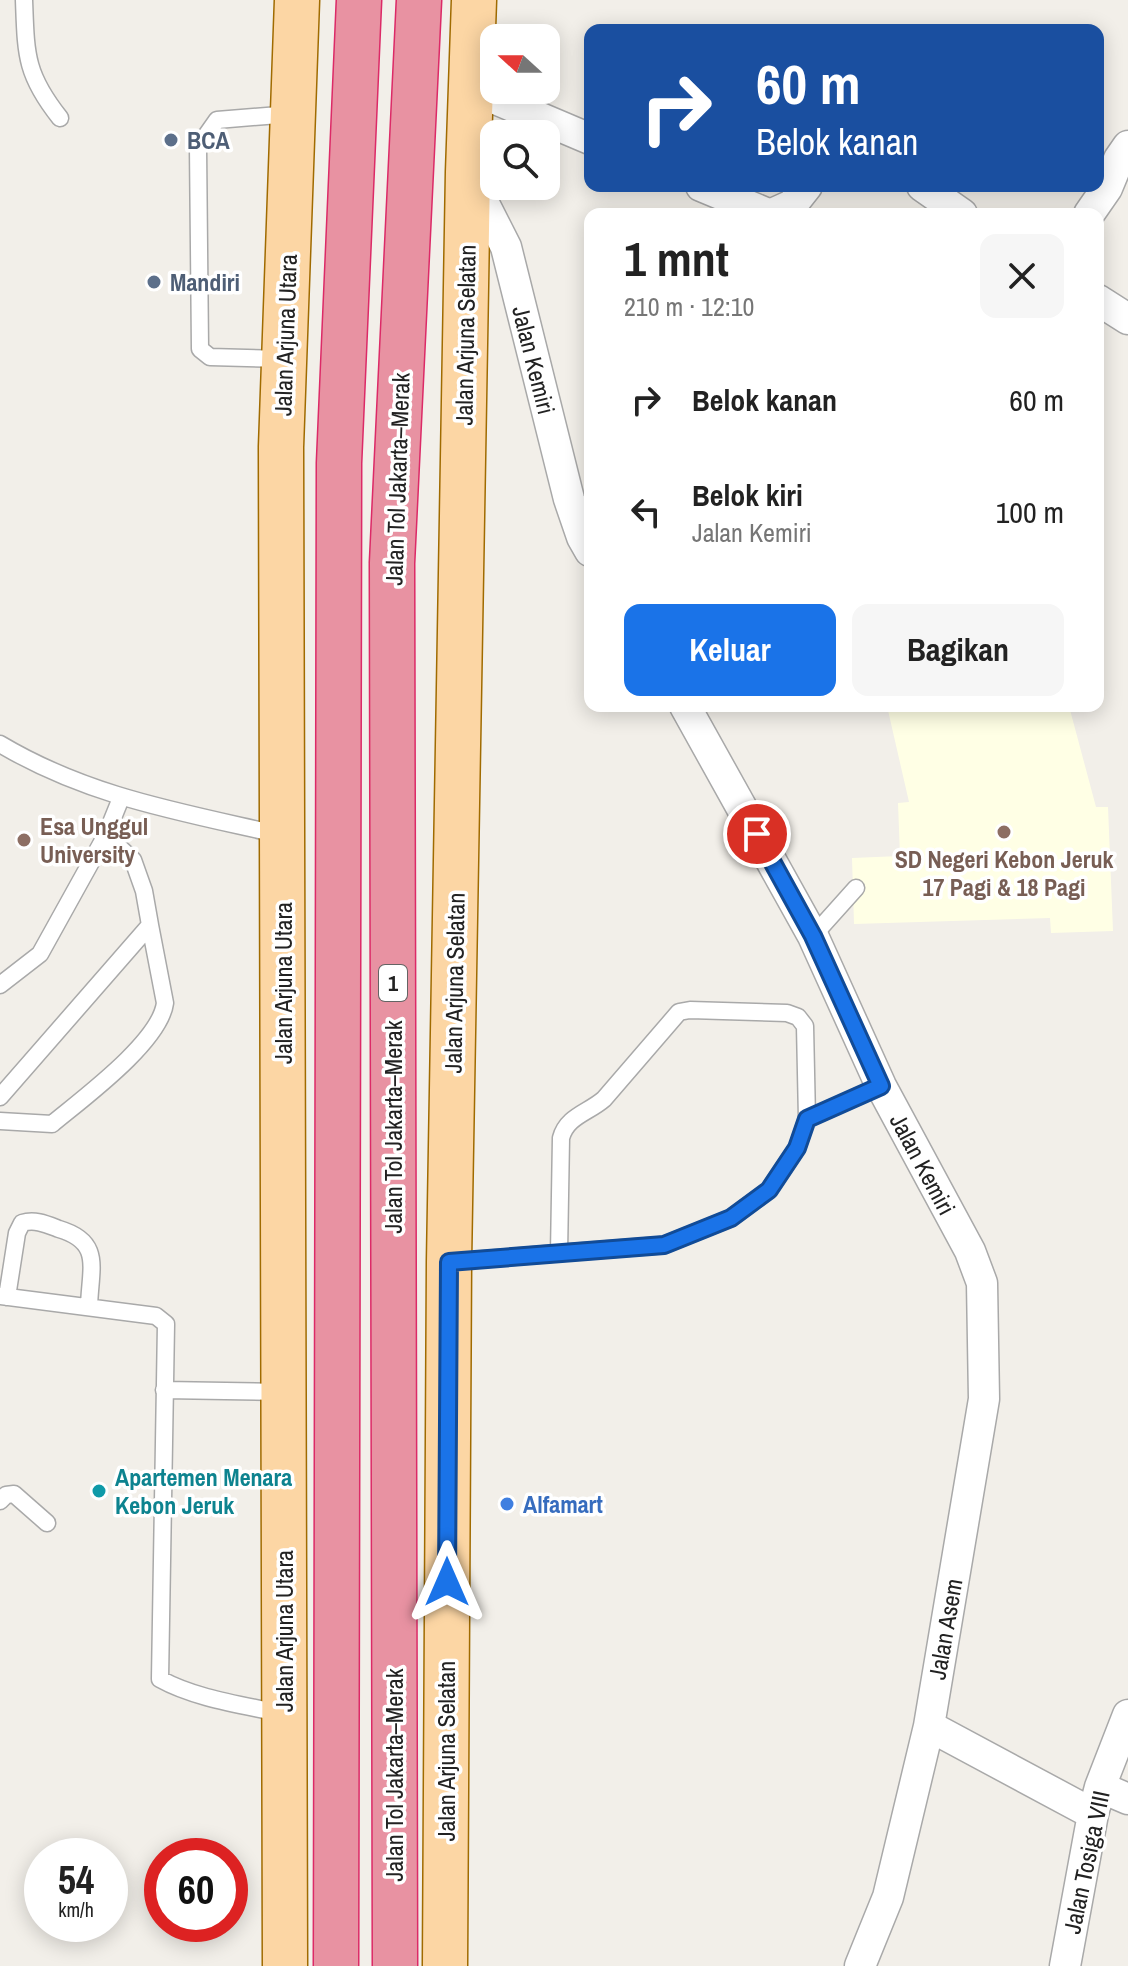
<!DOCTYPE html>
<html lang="id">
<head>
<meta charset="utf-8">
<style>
	body { margin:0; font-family:"Archivo Narrow",sans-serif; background:#f6f6f6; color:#222; height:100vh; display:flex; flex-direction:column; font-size:30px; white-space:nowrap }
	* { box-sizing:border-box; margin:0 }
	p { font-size:26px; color:#767676 }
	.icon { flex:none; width:44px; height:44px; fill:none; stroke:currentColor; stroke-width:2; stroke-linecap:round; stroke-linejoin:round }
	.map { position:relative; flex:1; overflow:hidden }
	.panel { position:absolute; left:584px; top:208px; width:520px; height:504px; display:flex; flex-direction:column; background:#fff; border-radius:16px; box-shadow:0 4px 20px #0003 }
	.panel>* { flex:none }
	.guide { position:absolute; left:584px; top:24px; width:520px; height:168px; border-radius:16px; box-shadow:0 4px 20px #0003; background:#1a4fa0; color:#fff; overflow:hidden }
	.needle { width:52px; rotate:291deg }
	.buttons { position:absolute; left:480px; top:24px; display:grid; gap:16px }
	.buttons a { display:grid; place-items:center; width:80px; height:80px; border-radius:16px; background:#fff; box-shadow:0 4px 20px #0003; font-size:40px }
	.speed { position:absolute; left:24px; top:1838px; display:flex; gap:16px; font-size:40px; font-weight:700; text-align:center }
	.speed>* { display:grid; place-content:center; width:104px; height:104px; border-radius:50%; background:#fff; box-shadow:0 4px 20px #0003; line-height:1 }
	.speed small { font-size:20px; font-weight:400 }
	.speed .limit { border:12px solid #d22; background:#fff; color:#111 }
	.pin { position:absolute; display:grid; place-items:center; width:68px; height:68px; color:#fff; margin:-34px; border:4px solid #fff; border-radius:50%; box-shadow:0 2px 8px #0007 }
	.me { position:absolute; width:88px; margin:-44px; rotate:0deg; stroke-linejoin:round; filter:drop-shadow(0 0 6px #0008) }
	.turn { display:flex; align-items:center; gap:28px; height:168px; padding:0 40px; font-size:36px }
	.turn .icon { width:104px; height:104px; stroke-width:2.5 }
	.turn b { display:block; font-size:56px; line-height:68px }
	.round { display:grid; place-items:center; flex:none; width:84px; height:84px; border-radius:16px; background:#f6f6f6 }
	.summary { display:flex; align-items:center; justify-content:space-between; height:136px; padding:0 40px }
	h1 { font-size:48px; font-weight:800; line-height:60px }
	.button { display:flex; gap:16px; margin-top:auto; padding:16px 40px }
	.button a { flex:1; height:92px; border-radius:16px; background:#1a73e8; color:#fff; font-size:32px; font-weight:800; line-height:92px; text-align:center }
	.button a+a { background:#f6f6f6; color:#222 }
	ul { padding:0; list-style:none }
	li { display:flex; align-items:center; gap:24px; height:112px; padding:0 40px }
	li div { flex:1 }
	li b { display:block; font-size:30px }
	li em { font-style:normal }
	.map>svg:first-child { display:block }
</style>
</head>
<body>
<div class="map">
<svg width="1128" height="1966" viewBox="0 0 1128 1966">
	<rect width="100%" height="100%" fill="#f2efe9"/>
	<!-- education -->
	<path fill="#ffffe5" d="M887 706H1069L1096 807H1108L1113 931 1051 933 1050 918 854 924 852 858 900 856 898 803 909 802Z"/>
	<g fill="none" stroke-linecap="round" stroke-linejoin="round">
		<defs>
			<path id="lane" d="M24 0C26 54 25 74 60 118
				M284 359 210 357 200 349 198 147 217 120 291 114
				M0 744C89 797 181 812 281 835
				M813 936 856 888
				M0 985 40 954 106 835 121 798
				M0 1097 150 925 144 891 133 860 106 835
				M807 1119 881 1086
				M0 1121 52 1124C82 1099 160 1042 165 1003L150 925
				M450 1262 559 1253 561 1138C567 1116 588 1113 604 1099L679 1012 690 1010 787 1013 798 1017 805 1026 807 1119 797 1148 769 1190 731 1218 664 1245 559 1253
				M0 1296 156 1316 166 1324 160 1679C196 1699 244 1705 284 1714
				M7 1297 17 1233 22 1223C35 1219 46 1224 59 1229 103 1242 90 1268 89 1307
				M164 1390 283 1392
				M0 1501 6 1495 14 1494 47 1523"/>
			<path id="street" d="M472 89 590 139
				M471 178 506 247 569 499 582 537 590 551
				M701 186 768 214
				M922 186 962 214
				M772 214 792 205 807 186
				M1089 214 1107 188 1119 159 1128 146
				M1098 300 1128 319
				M685 706 813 936 881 1086 970 1251 982 1283 984 1399 929 1726 888 1897 860 1966
				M929 1726 1093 1814
				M1100 1787 1128 1799
				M1065 1966 1093 1814 1100 1787 1128 1715"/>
			<path id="primary" d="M285 1966 281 447 297 0
				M445 1966 449 1262 468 172 474 0"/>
			<path id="highway" d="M336 1966 339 463 359 0
				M395 1966 392 563 419 0"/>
		</defs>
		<!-- lane casing -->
		<use href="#lane" stroke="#a9a9a9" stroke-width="19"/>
		<!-- street casing -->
		<use href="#street" stroke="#a9a9a9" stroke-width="33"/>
		<!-- primary casing -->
		<use href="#primary" stroke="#a06b00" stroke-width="47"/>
		<!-- highway casing -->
		<use href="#highway" stroke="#dc2a67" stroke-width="47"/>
		<!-- lane -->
		<use href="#lane" stroke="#fff" stroke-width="16"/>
		<!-- street -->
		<use href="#street" stroke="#fff" stroke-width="30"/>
		<!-- primary -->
		<use href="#primary" stroke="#fcd6a4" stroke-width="44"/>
		<!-- highway -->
		<use href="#highway" stroke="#e892a2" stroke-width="44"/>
	</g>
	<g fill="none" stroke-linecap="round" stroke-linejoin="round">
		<defs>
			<path id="route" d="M447 1582 449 1262 664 1245 731 1218 769 1190 797 1148 807 1119 881 1086 813 936 757 834"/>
		</defs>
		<!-- route casing -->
		<use href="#route" stroke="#114b97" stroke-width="20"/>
		<!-- route -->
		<use href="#route" stroke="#1a73e8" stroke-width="14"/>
	</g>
	<!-- markers -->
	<g fill="#5c6f8a" stroke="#fff" stroke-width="3">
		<circle cx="171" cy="140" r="8"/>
		<circle cx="154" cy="282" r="8"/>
	</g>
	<g fill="#8d6e63" stroke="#fff" stroke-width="3">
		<circle cx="1004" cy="832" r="8"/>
		<circle cx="24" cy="840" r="8"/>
	</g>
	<circle fill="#0f9aa8" stroke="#fff" stroke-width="3" cx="99" cy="1491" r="8"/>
	<circle fill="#3f7fe0" stroke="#fff" stroke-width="3" cx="507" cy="1504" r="8"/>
	<g text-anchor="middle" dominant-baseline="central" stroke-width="7" stroke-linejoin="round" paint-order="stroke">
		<!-- shield labels -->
		<rect fill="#fff" stroke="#646464" stroke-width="2" x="379" y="965" width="28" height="36" rx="6"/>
		<g font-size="22" font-weight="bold" fill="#222">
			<text x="393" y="983">1</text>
		</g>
		<!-- service labels -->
		<g font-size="24" font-weight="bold" fill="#4e5e75" stroke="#fff" text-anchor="start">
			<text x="187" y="140">BCA</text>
			<text x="170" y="282">Mandiri</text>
		</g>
		<!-- street labels -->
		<g font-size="24" fill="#222" stroke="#fff">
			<text transform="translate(285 335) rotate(-88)">Jalan Arjuna Utara</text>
			<text transform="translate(465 335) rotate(-89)">Jalan Arjuna Selatan</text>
			<text transform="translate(534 360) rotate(76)">Jalan Kemiri</text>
			<text transform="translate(397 479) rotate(-88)">Jalan Tol Jakarta–Merak</text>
			<text transform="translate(283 983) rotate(-90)">Jalan Arjuna Utara</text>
			<text transform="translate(454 983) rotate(-89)">Jalan Arjuna Selatan</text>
			<text transform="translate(393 1127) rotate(-90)">Jalan Tol Jakarta–Merak</text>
			<text transform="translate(923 1164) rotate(62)">Jalan Kemiri</text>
			<text transform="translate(945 1629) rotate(-80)">Jalan Asem</text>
			<text transform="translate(284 1631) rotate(-90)">Jalan Arjuna Utara</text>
			<text transform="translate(446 1751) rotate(-90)">Jalan Arjuna Selatan</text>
			<text transform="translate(394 1775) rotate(-90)">Jalan Tol Jakarta–Merak</text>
			<text transform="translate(1086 1862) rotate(-78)">Jalan Tosiga VIII</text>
		</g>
		<!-- education labels -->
		<g font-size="24" font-weight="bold" fill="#785e54" stroke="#fff" text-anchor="start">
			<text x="40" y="826">Esa Unggul<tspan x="40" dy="28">University</tspan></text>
			<text x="1004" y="859" text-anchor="middle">SD Negeri Kebon Jeruk<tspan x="1004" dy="28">17 Pagi &amp; 18 Pagi</tspan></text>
		</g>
		<!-- culture labels -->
		<g font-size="24" font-weight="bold" fill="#0d838f" stroke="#fff" text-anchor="start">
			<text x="115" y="1477">Apartemen Menara<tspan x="115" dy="28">Kebon Jeruk</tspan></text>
		</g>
		<!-- shop labels -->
		<g font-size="24" font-weight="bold" fill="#366cbe" stroke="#fff" text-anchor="start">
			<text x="523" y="1504">Alfamart</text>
		</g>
	</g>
</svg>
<div class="buttons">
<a><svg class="needle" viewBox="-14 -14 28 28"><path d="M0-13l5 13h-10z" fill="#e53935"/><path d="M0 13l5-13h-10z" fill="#767676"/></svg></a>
<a><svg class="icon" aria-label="search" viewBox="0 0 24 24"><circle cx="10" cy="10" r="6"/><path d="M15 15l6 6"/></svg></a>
</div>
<div class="speed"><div>54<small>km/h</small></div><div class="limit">60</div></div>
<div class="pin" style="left:757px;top:834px;background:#d93025"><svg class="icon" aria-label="arrive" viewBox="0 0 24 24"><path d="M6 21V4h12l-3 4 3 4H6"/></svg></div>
<svg class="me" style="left:447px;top:1582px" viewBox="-20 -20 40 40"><path d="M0-17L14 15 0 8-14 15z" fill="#1a73e8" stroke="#fff" stroke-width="4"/></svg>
<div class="guide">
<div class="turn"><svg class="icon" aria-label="right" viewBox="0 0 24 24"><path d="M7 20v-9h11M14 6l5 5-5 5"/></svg><div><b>60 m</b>Belok kanan</div></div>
</div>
<section class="panel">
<div class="summary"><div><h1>1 mnt</h1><p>210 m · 12:10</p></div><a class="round"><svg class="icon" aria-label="close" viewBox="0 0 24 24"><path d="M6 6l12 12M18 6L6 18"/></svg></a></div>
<ul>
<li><svg class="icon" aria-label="right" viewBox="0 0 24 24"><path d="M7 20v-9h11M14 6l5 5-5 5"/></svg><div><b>Belok kanan</b></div><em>60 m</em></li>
<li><svg class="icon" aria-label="left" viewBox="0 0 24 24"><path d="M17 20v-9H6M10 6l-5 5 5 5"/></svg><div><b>Belok kiri</b><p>Jalan Kemiri</p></div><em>100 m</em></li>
</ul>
<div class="button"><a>Keluar</a><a>Bagikan</a></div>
</section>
</div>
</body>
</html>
